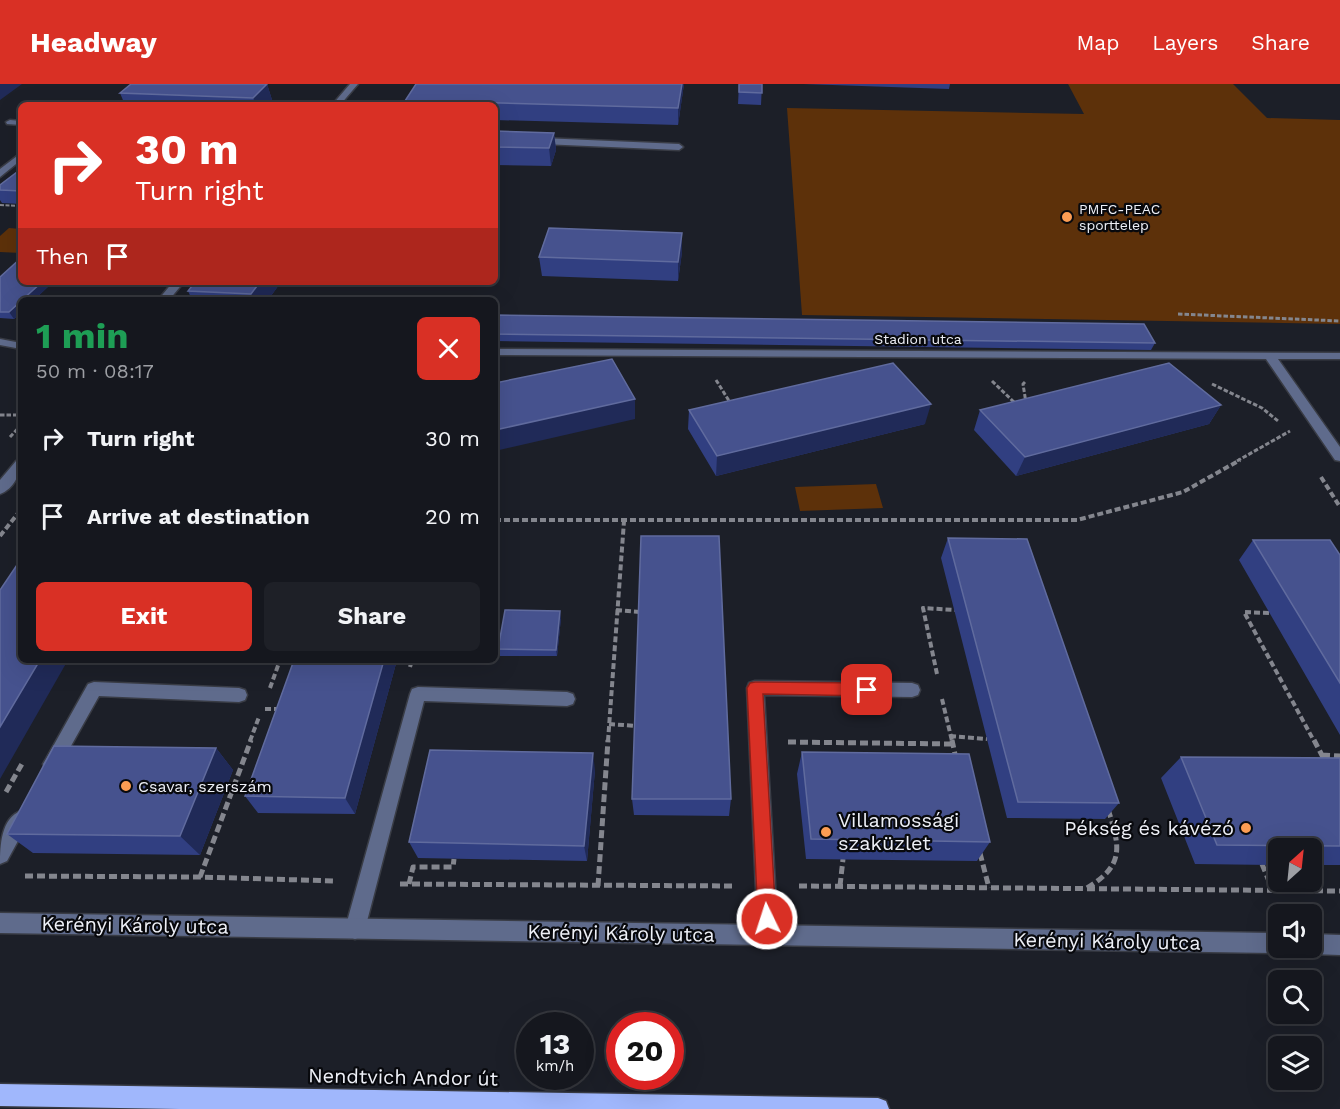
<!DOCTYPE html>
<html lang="en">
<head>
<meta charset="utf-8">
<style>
	body { margin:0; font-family:"Work Sans",sans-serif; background:#1e2027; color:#f1f3f6; height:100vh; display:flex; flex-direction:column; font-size:22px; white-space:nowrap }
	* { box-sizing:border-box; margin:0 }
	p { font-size:20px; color:#9d9fa4 }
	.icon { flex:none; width:33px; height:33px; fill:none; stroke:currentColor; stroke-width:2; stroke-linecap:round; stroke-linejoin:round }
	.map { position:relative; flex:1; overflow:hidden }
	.side { position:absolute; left:18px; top:213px; width:480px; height:366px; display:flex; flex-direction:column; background:#15171e; border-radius:9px; box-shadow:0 6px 24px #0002,0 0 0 2px #34363c }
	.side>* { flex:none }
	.banner { position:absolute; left:18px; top:18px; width:480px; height:183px; border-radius:9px; box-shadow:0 6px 24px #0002,0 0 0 2px #34363c; background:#d93025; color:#fff; overflow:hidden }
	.needle { width:39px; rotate:27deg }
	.tools { position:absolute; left:1268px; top:754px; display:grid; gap:12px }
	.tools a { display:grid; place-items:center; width:54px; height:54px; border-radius:9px; background:#15171e; box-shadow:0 6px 24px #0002,0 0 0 2px #34363c; font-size:30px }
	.speed { position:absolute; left:516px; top:928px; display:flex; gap:12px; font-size:30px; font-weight:700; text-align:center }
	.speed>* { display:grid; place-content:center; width:78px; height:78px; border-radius:50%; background:#15171e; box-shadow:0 6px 24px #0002,0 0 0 2px #34363c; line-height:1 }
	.speed small { font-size:15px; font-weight:400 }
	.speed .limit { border:9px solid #d22; background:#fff; color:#111 }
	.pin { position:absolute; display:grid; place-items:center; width:51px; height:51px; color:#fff; margin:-26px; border-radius:12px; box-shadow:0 3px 9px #0006 }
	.me { position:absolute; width:66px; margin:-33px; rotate:356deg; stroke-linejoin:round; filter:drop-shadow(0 0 4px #0008) }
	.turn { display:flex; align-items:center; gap:21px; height:126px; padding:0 18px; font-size:27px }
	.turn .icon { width:78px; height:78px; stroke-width:2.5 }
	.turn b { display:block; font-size:42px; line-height:51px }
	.then { display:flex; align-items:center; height:57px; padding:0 18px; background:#0003; gap:12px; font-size:22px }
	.round { display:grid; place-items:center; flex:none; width:63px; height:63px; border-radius:9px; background:#1e2027 }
	.overview { display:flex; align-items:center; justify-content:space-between; height:102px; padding:0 18px }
	h1 { font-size:36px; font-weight:700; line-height:45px; color:#1e9e55 }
	.cta { display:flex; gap:12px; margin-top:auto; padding:12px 18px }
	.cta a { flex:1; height:69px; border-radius:9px; background:#d93025; color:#fff; font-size:24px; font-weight:700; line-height:69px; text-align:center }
	.cta a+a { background:#1e2027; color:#f1f3f6 }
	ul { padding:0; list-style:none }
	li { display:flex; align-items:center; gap:18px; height:78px; padding:0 18px }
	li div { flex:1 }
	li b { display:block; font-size:22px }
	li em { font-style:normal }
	header { display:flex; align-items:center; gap:36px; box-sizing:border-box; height:84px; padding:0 30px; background:#d93025; color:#fff }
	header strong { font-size:28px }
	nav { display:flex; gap:33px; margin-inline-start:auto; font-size:21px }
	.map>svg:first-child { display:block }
</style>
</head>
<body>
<header>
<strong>Headway</strong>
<nav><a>Map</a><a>Layers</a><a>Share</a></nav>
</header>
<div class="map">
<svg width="1340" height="1025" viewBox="0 0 1340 1025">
	<rect width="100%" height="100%" fill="#1c1f28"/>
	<!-- green -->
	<path fill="#5d310a" d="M1068 0H1233L1267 34 1340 36V240L802 231 787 24 1084 30Z
		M9 144 21 145V169L0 168V152Z
		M876 400 883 424 800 427 795 403Z"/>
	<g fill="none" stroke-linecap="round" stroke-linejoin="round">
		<defs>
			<path id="lane" d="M10 36 21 37V41L7 40 6 38Z
				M495 52 679 60 683 63 679 66 495 58Z
				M755 597 912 599 918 601 920 606 918 611 912 613 764 611 778 851 775 858 768 861 761 858 758 851 747 604 749 599Z
				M94 598 239 604 245 606 247 611 245 616 239 618 99 612 58 685 52 688 46 685 43 680 46 675 88 600Z
				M418 603 567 608 573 610 575 615 573 620 567 622 424 617 365 845 362 852 355 855 348 852 345 845 410 610 412 605Z
				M21 727 27 729 30 735 7 777 0 780C0 762 1 734 21 727Z"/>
			<path id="street" d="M350 0H358L340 21H332Z
				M21 69V76L0 93V85Z
				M173 198H184L169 216H158Z
				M0 255 21 259V265L0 261Z
				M495 265 1340 269V275H1278L1340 363V377L1335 376 1266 275 495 271Z
				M21 376C21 389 14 405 0 410V396L16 377Z
				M0 829 1278 849V864H1286L1278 869 0 849Z
				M1311 850 1340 851V871L1311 870 1304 867 1303 864H1311Z"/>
			<path id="primary" d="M0 1000 878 1014 886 1017 889 1025H179L0 1022Z"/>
		</defs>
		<!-- lane casing -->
		<use href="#lane" stroke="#393c45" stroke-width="3"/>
		<!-- street casing -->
		<use href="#street" stroke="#393c45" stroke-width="3"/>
		<!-- primary casing -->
		<use href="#primary" stroke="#393c45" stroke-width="3"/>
		<!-- path-far3 -->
		<path stroke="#84868e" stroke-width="2" stroke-dasharray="4 1.5" stroke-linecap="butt" d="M0 121 21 122"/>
		<!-- path-far2 -->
		<path stroke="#84868e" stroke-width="3" stroke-dasharray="4.5 2" stroke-linecap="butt" d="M1178 230 1340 237
			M716 296 731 320
			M992 297 1017 321
			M1025 298 1023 300 1026 319
			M1212 300 1262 324 1278 337
			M0 331H21
			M10 353 21 341
			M1237 377 1290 347"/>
		<!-- path-far1 -->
		<path stroke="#84868e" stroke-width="4" stroke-dasharray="6 3" stroke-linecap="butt" d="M1321 393 1340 423
			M495 436H1077L1183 408 1240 376
			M0 452 19 428
			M616 526 640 528
			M1269 529 1244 528 1314 657
			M407 576H412L410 583
			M937 590 923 524 955 526
			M270 604 280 576
			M942 615 952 657
			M265 625H282
			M609 640 636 642
			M950 652 987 655
			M250 657 259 633
			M608 657 624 437"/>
		<!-- path -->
		<path stroke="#84868e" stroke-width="5" stroke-dasharray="8 4" stroke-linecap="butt" d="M952 656 956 675
			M1314 656 1325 677
			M788 658 952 660
			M1322 671 1340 672
			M6 708 23 678
			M980 769 989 804
			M1262 780 1273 807
			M25 792 200 793 335 797
			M200 793 251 656
			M400 800 734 802
			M409 800 413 783H453L454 775
			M598 802 608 656
			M799 802 1340 807
			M840 802 843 775
			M1087 804C1125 781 1120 763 1108 725"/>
		<!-- lane -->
		<use href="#lane" fill="#5f6b8c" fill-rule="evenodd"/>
		<!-- street -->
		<use href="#street" fill="#5f6b8c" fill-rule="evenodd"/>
		<!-- primary -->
		<use href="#primary" fill="#a0b7fc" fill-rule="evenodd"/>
	</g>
	<!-- wall -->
	<path fill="#313f81" d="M267 0 272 16 268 21H125L120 9Z
		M416 0H684L678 41 495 36V21H403V20Z
		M739 0H762L761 21 738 20Z
		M803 0H950L949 5Z
		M495 47 554 49 556 66 551 82 495 81Z
		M21 85V120L2 119 0 116V101Z
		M682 149V168L678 197 542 192 539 173Z
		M0 193 21 198H53L34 216H21V229L14 235 0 234Z
		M281 198 268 216H192L188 207Z
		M495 231 1155 259 1151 266 495 257Z
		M1221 321 1209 340 1016 392 974 346 980 326Z
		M689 326 925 340 716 392 688 345Z
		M948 454 1119 719 1105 735 1007 734 941 474Z
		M1253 456 1340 471V651L1239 476Z
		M561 534 557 572H500L498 565Z
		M294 576H397L355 730 258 729 245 712Z
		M216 664 233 686 200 771 33 769 7 750Z
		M802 668 990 758 977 777 806 775 797 690Z
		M1181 673 1340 674V781H1311V765H1278V781L1195 780 1161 694Z
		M595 686 587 777 418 774 409 758Z
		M632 715H731L729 732 634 731Z"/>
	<!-- shaded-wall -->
	<path fill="#202a58" d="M0 0H22L0 16Z
		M267 0 272 16 268 21H256L253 14Z
		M682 0H684L678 41V24Z
		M554 49 556 66 551 82 549 64Z
		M682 149V168L678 197V178Z
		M42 198H53L34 216H22Z
		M260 198H281L268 216H253L251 210Z
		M21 217V229L14 235 9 228Z
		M635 315V335L495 367V346Z
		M931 320 925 340 716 392 717 372Z
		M1221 321 1209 340 1016 392 1025 373Z
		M560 527 561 534 557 572 556 566Z
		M40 576H68L0 695V643Z
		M384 576H397L355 730 345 714Z
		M216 664 233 686 200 771 180 752Z
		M593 669 595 686 587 777 584 762Z"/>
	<!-- building -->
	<path fill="#46528e" stroke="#606b9e" stroke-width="1.5" d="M131 0H267L253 14 120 9Z
		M416 0H682L678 24 428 17 426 20H403Z
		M739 0H762V9L739 8Z
		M495 47 554 49 549 64 495 63Z
		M21 85V107L0 106V101Z
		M549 144 682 149 678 178 539 173Z
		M21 174V198H42L22 216H21V217L9 228H0V193Z
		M195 198H260L251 210 188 207Z
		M495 231 1144 240 1155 259 495 250Z
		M612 275 635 315 495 346V299Z
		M893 279 931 320 717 372 689 326Z
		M1169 279 1221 321 1025 373 980 326Z
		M641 452H719L731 715H632Z
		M948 454 1027 455 1119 719 1018 718Z
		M1253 456H1330L1340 471V599Z
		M21 475V576H40L0 643V506Z
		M505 526 560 527 556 566 498 565Z
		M294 576H384L345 714 245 712Z
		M54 662 216 664 180 752 7 750Z
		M430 666 593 669 584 762 409 758Z
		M802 668 969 670 990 758 811 755Z
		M1181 673 1340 674V762L1217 761Z"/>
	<!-- route -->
	<path fill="#d93025" stroke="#8d1f18" stroke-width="1.5" d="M755 598 867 599 872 601 875 606 872 610 867 612 763 610 776 835 773 841 767 844 761 841 758 835 747 604 750 599Z"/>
	<!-- markers -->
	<g fill="#fc9d53" stroke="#08090d" stroke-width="2">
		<circle cx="1067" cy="133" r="6"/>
		<circle cx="126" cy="702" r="6"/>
		<circle cx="1246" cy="744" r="6"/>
		<circle cx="826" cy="748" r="6"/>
	</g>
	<g text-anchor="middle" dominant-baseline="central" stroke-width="4.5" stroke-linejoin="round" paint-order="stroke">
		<!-- far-poi labels -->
		<g font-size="14" fill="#eef0f7" stroke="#08090d" text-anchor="start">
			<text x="1079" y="125">PMFC-PEAC<tspan x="1079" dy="16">sporttelep</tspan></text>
		</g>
		<!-- far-street labels -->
		<g font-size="14" fill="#eef0f7" stroke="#08090d">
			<text x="918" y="255">Stadion utca</text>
		</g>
		<!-- poi labels -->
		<g font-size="16" fill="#eef0f7" stroke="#08090d" text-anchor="start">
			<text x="138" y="702">Csavar, szerszám</text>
		</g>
		<!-- near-poi labels -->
		<g font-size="20" fill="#eef0f7" stroke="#08090d" text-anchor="start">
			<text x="838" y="736">Villamossági<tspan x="838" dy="23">szaküzlet</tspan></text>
			<text x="1234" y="744" text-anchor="end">Pékség és kávézó</text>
		</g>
		<!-- near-street labels -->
		<g font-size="20" fill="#eef0f7" stroke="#08090d">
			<text transform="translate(135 841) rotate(1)">Kerényi Károly utca</text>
			<text transform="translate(621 849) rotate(1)">Kerényi Károly utca</text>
			<text transform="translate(1107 857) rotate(1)">Kerényi Károly utca</text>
			<text transform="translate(403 993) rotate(1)">Nendtvich Andor út</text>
		</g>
	</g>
</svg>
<div class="tools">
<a><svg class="needle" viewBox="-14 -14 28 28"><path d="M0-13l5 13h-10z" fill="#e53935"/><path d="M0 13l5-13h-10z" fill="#9d9fa4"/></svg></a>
<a><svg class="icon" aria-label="sound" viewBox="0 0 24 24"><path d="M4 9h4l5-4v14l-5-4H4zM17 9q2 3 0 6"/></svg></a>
<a><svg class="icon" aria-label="search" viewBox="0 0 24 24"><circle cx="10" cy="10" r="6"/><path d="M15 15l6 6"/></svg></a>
<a><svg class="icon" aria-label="layers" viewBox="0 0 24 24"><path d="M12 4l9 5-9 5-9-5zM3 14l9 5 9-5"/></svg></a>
</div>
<div class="speed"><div>13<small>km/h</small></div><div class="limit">20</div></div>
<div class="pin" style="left:867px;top:606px;background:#d93025"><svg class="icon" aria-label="arrive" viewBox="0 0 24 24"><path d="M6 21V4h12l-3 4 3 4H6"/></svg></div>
<svg class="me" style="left:767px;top:835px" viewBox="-20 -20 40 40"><circle r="17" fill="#d93025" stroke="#fff" stroke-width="3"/><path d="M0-11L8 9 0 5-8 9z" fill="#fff"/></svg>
<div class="banner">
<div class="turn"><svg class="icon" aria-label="right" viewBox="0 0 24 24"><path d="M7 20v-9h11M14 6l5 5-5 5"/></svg><div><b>30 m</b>Turn right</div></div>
<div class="then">Then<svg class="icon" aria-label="arrive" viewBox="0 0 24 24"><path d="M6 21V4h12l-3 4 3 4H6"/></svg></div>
</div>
<section class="side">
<div class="overview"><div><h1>1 min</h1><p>50 m · 08:17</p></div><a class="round" style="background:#d93025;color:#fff"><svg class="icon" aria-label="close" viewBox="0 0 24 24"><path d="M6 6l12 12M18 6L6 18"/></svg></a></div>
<ul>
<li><svg class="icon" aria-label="right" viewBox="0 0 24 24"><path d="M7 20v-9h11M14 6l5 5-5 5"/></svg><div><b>Turn right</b></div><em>30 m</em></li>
<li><svg class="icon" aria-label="arrive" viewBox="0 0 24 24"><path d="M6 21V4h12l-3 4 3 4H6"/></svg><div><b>Arrive at destination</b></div><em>20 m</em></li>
</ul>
<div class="cta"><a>Exit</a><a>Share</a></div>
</section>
</div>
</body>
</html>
